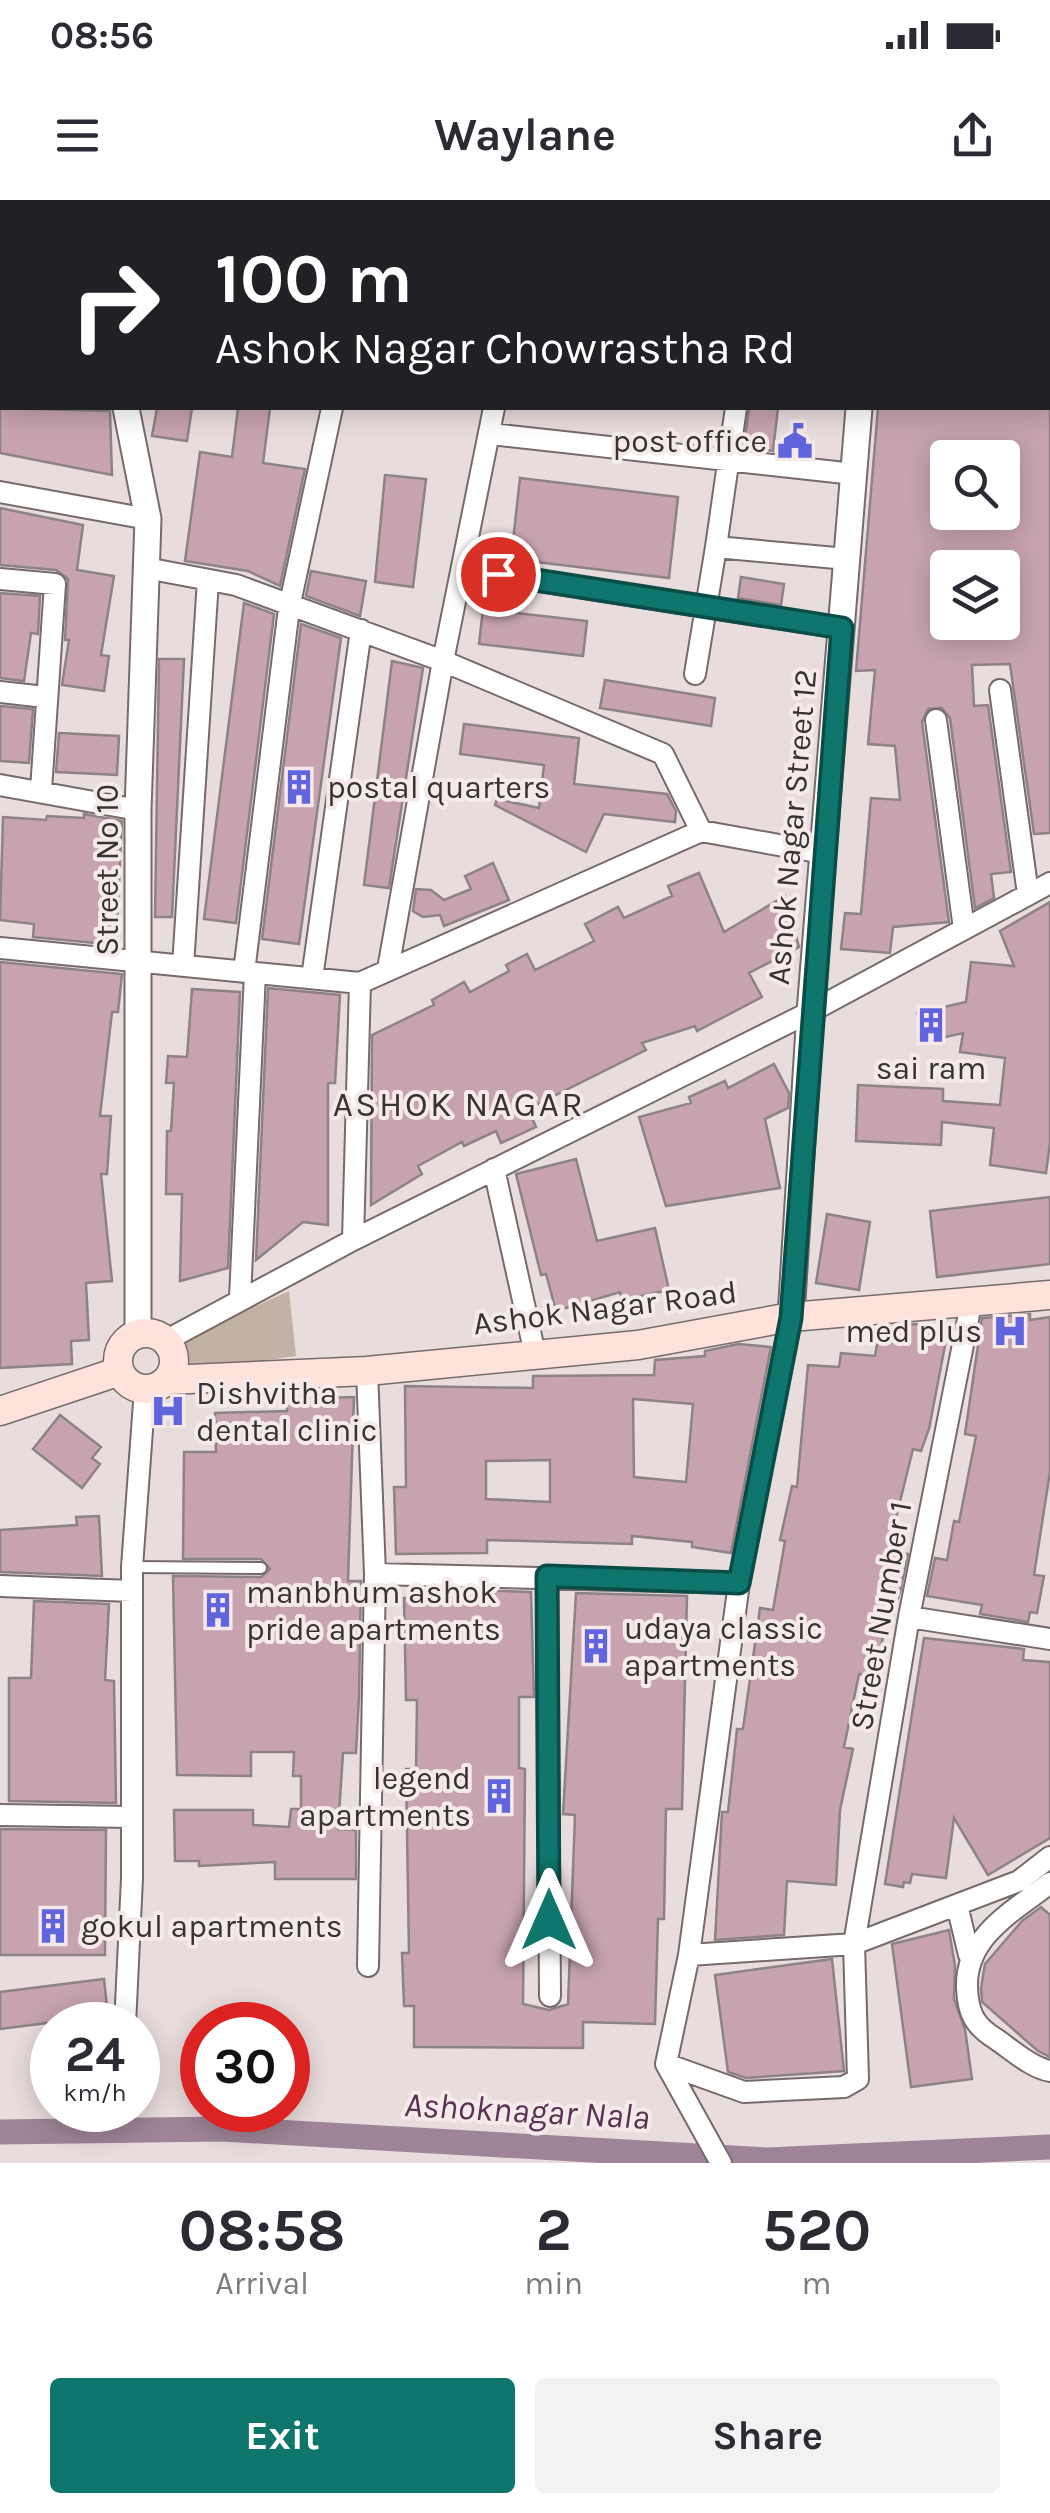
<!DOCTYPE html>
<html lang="en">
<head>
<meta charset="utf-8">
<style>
	body { margin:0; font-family:Karla,sans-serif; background:#f2f2f3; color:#2b2b33; height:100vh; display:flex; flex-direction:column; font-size:38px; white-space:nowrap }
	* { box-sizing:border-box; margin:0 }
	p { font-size:32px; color:#7c7c81 }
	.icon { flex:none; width:55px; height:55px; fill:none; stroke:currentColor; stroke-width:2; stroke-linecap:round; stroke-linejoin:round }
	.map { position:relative; height:1963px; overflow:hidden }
	.panel { display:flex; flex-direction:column; background:#fff; flex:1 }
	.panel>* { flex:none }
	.top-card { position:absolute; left:0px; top:0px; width:1050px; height:210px; box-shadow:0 5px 25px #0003; background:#202124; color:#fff; overflow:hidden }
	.buttons { position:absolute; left:930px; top:240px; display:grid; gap:20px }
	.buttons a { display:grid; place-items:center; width:90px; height:90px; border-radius:10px; background:#fff; box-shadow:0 5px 25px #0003; font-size:50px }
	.speed { position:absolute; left:30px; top:1802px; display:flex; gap:20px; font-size:50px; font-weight:700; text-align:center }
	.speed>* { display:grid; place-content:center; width:130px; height:130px; border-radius:50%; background:#fff; box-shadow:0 5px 25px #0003; line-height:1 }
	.speed small { font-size:25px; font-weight:400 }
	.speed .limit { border:15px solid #d22; background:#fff; color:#111 }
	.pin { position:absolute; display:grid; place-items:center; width:85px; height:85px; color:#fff; margin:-42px; border:5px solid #fff; border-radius:50%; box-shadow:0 2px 10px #0007 }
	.me { position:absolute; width:110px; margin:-55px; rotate:0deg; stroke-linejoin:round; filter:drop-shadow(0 0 8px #0008) }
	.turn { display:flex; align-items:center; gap:35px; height:210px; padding:0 50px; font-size:45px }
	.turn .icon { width:130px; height:130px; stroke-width:2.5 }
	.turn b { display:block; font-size:70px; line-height:85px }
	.eta { display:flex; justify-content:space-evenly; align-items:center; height:170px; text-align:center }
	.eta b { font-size:60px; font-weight:700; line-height:70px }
	.cta { display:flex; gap:20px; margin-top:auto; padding:20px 50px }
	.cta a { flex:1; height:115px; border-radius:10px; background:#0f766e; color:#fff; font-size:40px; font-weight:700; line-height:115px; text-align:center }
	.cta a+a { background:#f2f2f3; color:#2b2b33 }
	.status { display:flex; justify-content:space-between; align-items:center; height:70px; padding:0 50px; background:#fff; direction:ltr }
	.status svg { height:28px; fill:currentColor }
	header { display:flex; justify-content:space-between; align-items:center; height:130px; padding:0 50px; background:#fff; font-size:45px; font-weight:700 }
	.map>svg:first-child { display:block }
</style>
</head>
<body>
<div class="status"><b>08:56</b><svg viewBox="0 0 49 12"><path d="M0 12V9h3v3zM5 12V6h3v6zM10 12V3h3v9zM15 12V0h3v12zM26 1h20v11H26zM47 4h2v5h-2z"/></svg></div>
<header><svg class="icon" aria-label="menu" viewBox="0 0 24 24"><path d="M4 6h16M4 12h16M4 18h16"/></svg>Waylane<svg class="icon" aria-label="share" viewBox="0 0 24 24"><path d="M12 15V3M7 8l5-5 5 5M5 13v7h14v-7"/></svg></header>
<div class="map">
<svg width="1050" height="1963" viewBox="0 0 1050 1963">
	<rect width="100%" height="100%" fill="#e9dcdd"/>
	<!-- green -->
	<path fill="#c4b1a6" d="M289 1091 296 1156 182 1172 184 1139Z"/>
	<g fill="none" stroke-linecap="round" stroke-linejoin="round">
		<!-- canal -->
		<path stroke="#9f8498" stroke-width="25" d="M0 1932 223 1929 767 1960 1050 1947"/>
	</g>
	<!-- building -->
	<path fill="#c7a3b0" stroke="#8d8285" stroke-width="2.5" fill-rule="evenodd" d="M0 208 110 211 112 275 0 253Z
		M157 208H192L187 241 152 236Z
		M238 208H270L263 263 305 269 280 386 248 371 185 361 200 252 232 257Z
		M749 208H778L773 251 744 246Z
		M878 208H1050V633L1034 634 1010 464 972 465 974 506 988 505 1011 672 991 674 994 698 975 708 950 518 942 508 928 509 922 522 949 722 893 727 890 753 841 749 845 713 861 714 871 598 900 600 895 546 868 544 875 470 856 471ZM948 258H1002V312H948ZM948 368H1002V422H948Z
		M385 275 426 279 413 387 375 382Z
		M520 278 678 297 669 378 511 359Z
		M0 308 83 325 77 370 114 376 101 455 109 456 104 491 62 485 69 440H65L68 379 56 370 0 365Z
		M311 371 366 381 360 416 306 396Z
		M741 377 784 384 781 405 738 398Z
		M0 393 40 396 38 434 31 433 24 481 0 478Z
		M244 403 274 414 236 723 204 719Z
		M483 409 587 421 583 456 479 444Z
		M301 424 341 438 299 744 262 739Z
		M159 459H184L172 717H155Z
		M392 461 423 468 389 688 364 685Z
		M605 480 715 498 711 526 600 508Z
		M0 506 33 509 29 563 0 561Z
		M464 524 579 538 574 584 667 594 676 611 675 622 604 614 586 652 495 605 497 599 539 608 544 565 460 554Z
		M59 533 119 536 117 575 56 572Z
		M84 614 122 621 116 745 33 737 34 724 0 720 3 617 46 620 47 616 84 618Z
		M493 663 509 700 444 726 440 715 423 717 413 711 416 689 431 690 444 700 471 689 465 676Z
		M699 673 724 732 785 696 799 747 749 773 762 797 697 831 695 826 642 843 646 850 528 909 536 927 501 943 496 931 464 946 462 942 418 966 422 974 371 1005 372 835 434 805 432 800 464 782 470 792 509 771 506 765 527 754 535 770 594 741 585 724 618 707 624 718 672 696 668 686Z
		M1050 702V943L1046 973 990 965 994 928 942 922 941 945 856 941 858 885 943 889V901L1000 905 1005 858 960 852 963 833 923 842 917 813 966 802 971 762 1014 766 1000 731Z
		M0 762 122 774 118 812H112L100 916H111L107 974H101L112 1081 86 1083 89 1140 71 1141 72 1164 0 1168Z
		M268 788 340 795 335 883H328V1025L303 1022 256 1060Z
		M192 789 240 792 228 1068 180 1081 182 994H166L167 931H171L174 883H166L168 856 187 857Z
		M774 864 789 893 788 908 765 919 780 988 666 1006 639 917 691 903 689 897 725 881 728 888Z
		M576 959 597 1041 655 1028 669 1090 622 1100 620 1092 556 1111 546 1074 541 1075 516 974Z
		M1050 997V1064L937 1077 930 1011Z
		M827 1014 870 1022 859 1090 816 1083Z
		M1030 1114V1120L1050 1117V1272L1034 1375 1044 1376 1037 1413 1030 1412 1028 1422 980 1414 982 1405 927 1396 935 1358 947 1360 954 1321 959 1322 976 1236 965 1234 982 1118Z
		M916 1124 948 1130 929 1229 921 1251 913 1249 891 1338 900 1340 898 1352 908 1354 900 1392 893 1413 888 1412 875 1477 859 1474 844 1547 853 1549 840 1610 836 1685 787 1681 784 1735 715 1740 722 1612H728L737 1529H743L760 1408 773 1410 785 1341 780 1340 792 1286 797 1287 808 1165 839 1167 841 1153 875 1156 880 1127Z
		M738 1144 771 1147 731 1353 692 1347V1342L632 1336V1344L487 1340V1353L396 1354 394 1287H406L405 1186 533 1188V1176L654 1175 655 1160 705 1156V1151ZM633 1199 693 1204 686 1282 634 1277ZM550 1260V1302L486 1299V1261Z
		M354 1197 348 1381H361L359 1496 356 1553H343L338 1629 356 1630V1679H275V1662L199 1666V1661H175L174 1610H253V1625L289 1627 291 1609H301V1576H293L294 1552H251V1576L177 1575 173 1376 261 1377 270 1369 261 1359H183L184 1252H216L215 1213 287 1211V1199Z
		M60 1215 101 1247 92 1258 100 1264 82 1288 33 1249Z
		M99 1316 102 1376 0 1372V1330L77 1325 76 1317Z
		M475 1390 531 1392 534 1497H519V1568L525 1569 523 1804 549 1810 568 1804 575 1615 563 1614 576 1393 687 1396 682 1609H666L664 1719H658L655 1824 583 1822V1848L414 1847V1806H404L402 1753H409L406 1569H416L417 1500H406L404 1398 475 1397Z
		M34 1401 109 1404 105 1480 114 1481 116 1603 9 1601V1478H31Z
		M924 1438 1024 1449 1023 1460 1050 1462V1638L988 1675 954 1618 946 1678 912 1674 910 1683 904 1682 903 1687 885 1684Z
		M0 1629 106 1630 105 1755H0Z
		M1041 1707 1050 1715V1857L1038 1851 982 1802 981 1788 985 1764 1022 1721Z
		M949 1730 955 1766 954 1799 965 1829 972 1879 911 1887 892 1744Z
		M832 1759 844 1871 746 1878 728 1872 715 1775Z
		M104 1779 109 1825H80L79 1819 0 1829V1792Z"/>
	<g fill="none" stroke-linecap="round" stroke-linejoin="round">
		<defs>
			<path id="service" d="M133 1367 261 1368"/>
			<path id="minor" d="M978 2 979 0
				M736 208 716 347 847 359
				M491 234 854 274
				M0 292 148 319
				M146 368 236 385 443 461 663 554 701 631
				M463 369 841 428
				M0 379 55 384 41 590
				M695 474 716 347
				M1000 490 1028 694
				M0 492 45 497
				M936 520 964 729
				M0 585 138 610
				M0 748 360 783 701 631 823 653
				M183 766 208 380
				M388 769 443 461 494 208
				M244 772 289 408 332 208
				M312 778 361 430
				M494 969 535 1154
				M353 1040 360 783
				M240 1098 255 773
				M165 1141 353 1040 810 812 1050 683
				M367 1171 375 1374 368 1766
				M375 1374 739 1383
				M547 1376 550 1796
				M0 1386 132 1391
				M909 1417 1050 1439
				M0 1615 132 1617
				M1050 1683C1012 1712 965 1737 967 1788 968 1814 975 1826 996 1839 1012 1850 1032 1868 1050 1871
				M957 1705 969 1755
				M689 1755 854 1744 1019 1681 1050 1657
				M125 1825 132 1678V1367L145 1189
				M666 1864 744 1892 844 1887 858 1879 854 1744 909 1417 972 1099
				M721 1963 666 1864 689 1755 739 1383 791 1117"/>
			<path id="tertiary" d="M80 0V2
				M876 2V0
				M126 208 148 319 138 610V1134
				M791 1117 810 812 859 208"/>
			<path id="secondary" d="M118 1161a28 28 0 1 1 56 0a28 28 0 1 1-56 0Z
				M167 1180 367 1171 638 1145 791 1117 1050 1095
				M0 1211 120 1171"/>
		</defs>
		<!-- service casing -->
		<use href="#service" stroke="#766a6b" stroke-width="14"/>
		<!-- minor casing -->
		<use href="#minor" stroke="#766a6b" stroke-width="24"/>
		<!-- tertiary casing -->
		<use href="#tertiary" stroke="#766a6b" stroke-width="29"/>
		<!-- secondary casing -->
		<use href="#secondary" stroke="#766a6b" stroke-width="31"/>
		<!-- service -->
		<use href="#service" stroke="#fff" stroke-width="10"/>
		<!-- minor -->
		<use href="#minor" stroke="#fff" stroke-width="20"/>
		<!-- tertiary -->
		<use href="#tertiary" stroke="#fff" stroke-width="25"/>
		<!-- secondary -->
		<use href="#secondary" stroke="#ffe2db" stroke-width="28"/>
	</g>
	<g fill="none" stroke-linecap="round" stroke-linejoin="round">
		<defs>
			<path id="route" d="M498 374 842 428 791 1118 739 1383 547 1376 549 1720"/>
		</defs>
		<!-- route casing -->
		<use href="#route" stroke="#0a4d48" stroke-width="25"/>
		<!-- route -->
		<use href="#route" stroke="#0f766e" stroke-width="18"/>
	</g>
	<!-- icons -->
	<defs>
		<symbol id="civic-bare" viewBox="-9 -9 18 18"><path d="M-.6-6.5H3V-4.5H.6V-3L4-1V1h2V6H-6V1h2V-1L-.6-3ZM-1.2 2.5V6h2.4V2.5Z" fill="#6065dd" stroke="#f6e9ea" stroke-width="2.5" paint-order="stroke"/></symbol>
		<symbol id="building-bare" viewBox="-9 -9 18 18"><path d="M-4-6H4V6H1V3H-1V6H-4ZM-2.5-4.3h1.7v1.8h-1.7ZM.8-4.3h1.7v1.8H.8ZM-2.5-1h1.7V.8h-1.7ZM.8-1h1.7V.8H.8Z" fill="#6065dd" stroke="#f6e9ea" stroke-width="2.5" paint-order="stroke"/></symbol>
		<symbol id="hospital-bare" viewBox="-9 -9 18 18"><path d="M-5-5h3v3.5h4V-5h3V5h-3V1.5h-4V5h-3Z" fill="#6065dd" stroke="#f6e9ea" stroke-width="2.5" paint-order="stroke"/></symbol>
	</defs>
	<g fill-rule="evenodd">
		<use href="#civic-bare" x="770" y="216" width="50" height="50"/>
		<use href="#building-bare" x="274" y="562" width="50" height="50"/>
		<use href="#building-bare" x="906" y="800" width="50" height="50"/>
		<use href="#hospital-bare" x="985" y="1106" width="50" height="50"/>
		<use href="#hospital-bare" x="143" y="1186" width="50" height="50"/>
		<use href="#building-bare" x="193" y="1385" width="50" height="50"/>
		<use href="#building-bare" x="571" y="1421" width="50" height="50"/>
		<use href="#building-bare" x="474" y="1571" width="50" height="50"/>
		<use href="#building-bare" x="28" y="1701" width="50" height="50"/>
	</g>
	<g text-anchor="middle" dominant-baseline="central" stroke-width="8" stroke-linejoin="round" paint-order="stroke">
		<!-- poi labels -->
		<g font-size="32" fill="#383333" stroke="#f6e9ea" text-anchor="start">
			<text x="767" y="241" text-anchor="end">post office</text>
			<text x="327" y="587">postal quarters</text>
			<text x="931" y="868" text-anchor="middle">sai ram</text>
			<text x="982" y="1131" text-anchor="end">med plus</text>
			<text x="196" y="1193">Dishvitha<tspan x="196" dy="37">dental clinic</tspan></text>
			<text x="246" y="1392">manbhum ashok<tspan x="246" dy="37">pride apartments</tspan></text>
			<text x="624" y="1428">udaya classic<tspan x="624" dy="37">apartments</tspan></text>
			<text x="471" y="1578" text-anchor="end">legend<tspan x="471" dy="37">apartments</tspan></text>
			<text x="81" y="1726">gokul apartments</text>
		</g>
		<!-- street labels -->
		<g font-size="32" fill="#383333" stroke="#f6e9ea">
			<text transform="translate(792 627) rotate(-85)">Ashok Nagar Street 12</text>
			<text transform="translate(107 670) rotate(-90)">Street No 10</text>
			<text transform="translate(605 1108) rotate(-7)">Ashok Nagar Road</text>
			<text transform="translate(881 1416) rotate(-80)">Street Number 1</text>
		</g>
		<!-- neighbourhood labels -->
		<g font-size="35" letter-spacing="2.5" fill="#383333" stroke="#f6e9ea">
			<text x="459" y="904">ASHOK NAGAR</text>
		</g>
		<!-- water labels -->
		<g font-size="35" font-style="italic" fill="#593151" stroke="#f6e9ea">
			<text transform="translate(527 1911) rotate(3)">Ashoknagar Nala</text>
		</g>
	</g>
</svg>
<div class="buttons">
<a><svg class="icon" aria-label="search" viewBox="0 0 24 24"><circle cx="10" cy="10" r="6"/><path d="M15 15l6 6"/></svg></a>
<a><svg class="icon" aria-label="layers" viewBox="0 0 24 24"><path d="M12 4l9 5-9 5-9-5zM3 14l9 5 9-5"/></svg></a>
</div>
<div class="speed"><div>24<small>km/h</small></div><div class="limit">30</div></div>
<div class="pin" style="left:498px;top:374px;background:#d93025"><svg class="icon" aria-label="arrive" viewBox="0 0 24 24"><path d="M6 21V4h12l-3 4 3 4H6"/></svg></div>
<svg class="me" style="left:549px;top:1720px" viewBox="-20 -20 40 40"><path d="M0-17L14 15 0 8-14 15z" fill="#0f766e" stroke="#fff" stroke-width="4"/></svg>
<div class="top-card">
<div class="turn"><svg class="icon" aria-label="right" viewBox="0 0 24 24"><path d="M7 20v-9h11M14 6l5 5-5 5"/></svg><div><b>100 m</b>Ashok Nagar Chowrastha Rd</div></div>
</div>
</div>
<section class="panel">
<div class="eta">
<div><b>08:58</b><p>Arrival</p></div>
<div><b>2</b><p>min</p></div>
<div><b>520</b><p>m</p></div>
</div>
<div class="cta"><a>Exit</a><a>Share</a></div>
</section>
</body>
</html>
